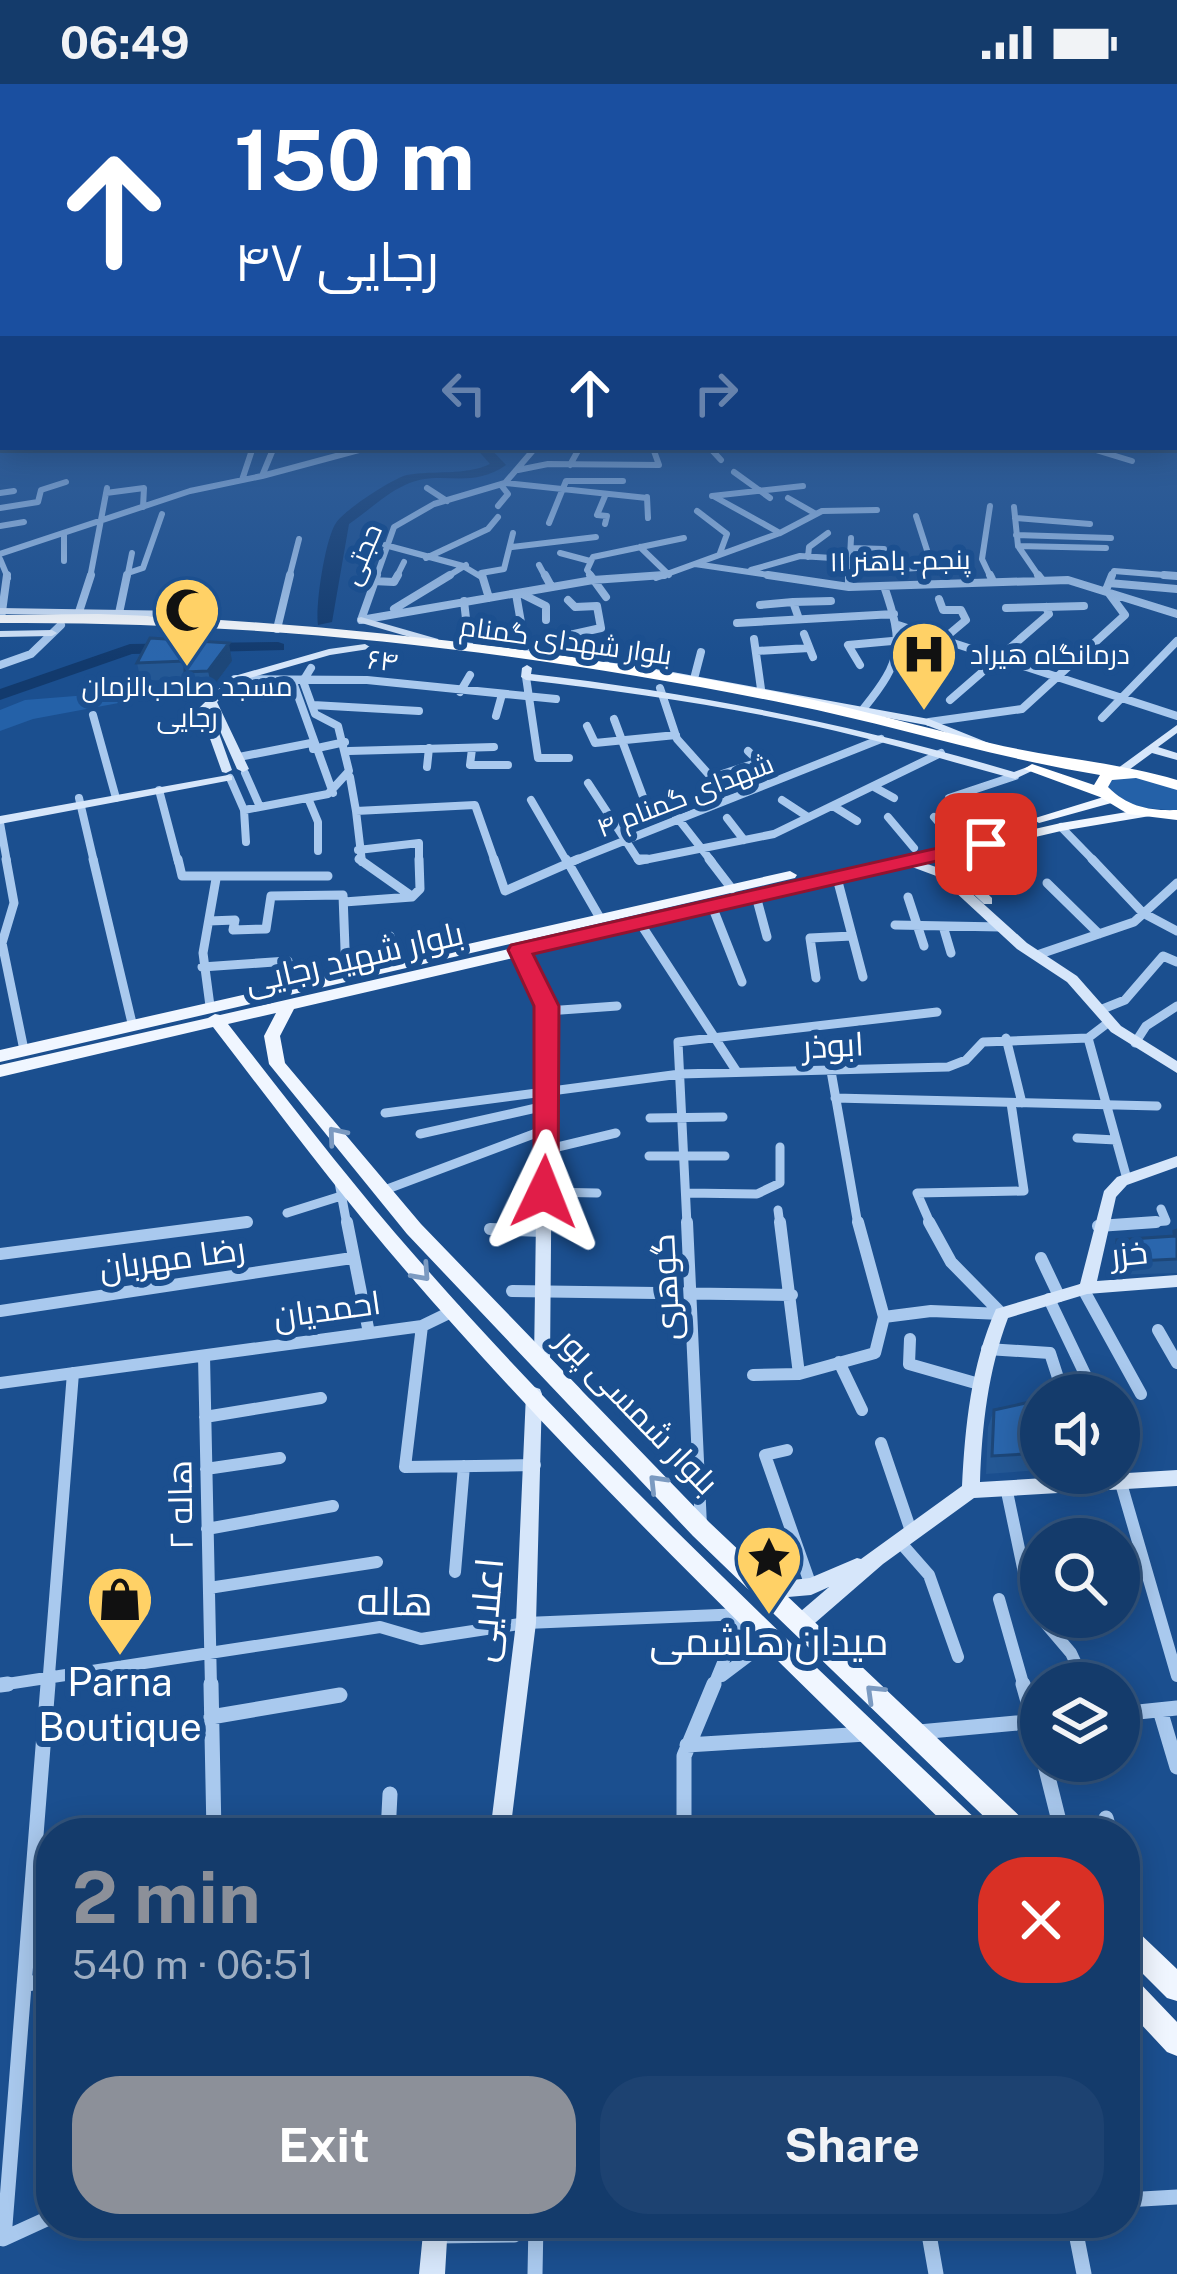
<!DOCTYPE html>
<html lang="en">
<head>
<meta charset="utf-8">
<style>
	body { margin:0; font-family:"Public Sans",Cairo,sans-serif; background:#1d4271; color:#f1f3f6; height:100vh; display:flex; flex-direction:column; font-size:45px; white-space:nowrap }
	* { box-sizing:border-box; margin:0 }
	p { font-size:39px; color:#9dadc1 }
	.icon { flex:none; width:66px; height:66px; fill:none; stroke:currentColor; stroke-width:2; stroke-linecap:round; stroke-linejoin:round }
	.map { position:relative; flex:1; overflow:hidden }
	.sheet { position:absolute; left:36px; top:1734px; width:1104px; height:420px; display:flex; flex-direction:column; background:#143b6b; border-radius:48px; box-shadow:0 6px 30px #0003,0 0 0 3px #33557e }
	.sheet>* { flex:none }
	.hud { position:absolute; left:0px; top:0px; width:1179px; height:366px; box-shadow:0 6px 30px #0003,0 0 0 3px #33557e; background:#1a4fa0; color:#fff; overflow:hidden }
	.controls { position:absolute; left:1020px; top:1290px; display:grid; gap:24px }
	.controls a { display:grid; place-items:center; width:120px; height:120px; border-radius:50%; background:#143b6b; box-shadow:0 6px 30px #0003,0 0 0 3px #33557e; font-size:60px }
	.pin { position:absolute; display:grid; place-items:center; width:102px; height:102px; color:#fff; margin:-51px; border-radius:24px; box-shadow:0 6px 18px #0006 }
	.me { position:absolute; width:132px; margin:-66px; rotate:2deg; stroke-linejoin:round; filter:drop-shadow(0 0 9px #0008) }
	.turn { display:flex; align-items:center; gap:42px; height:252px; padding:0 36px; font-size:54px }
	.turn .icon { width:156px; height:156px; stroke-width:2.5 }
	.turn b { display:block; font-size:84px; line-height:102px }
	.lanes { display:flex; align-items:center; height:114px; padding:0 36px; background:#0003; justify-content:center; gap:60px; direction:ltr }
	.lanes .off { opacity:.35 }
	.round { display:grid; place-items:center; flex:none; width:126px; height:126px; border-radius:48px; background:#1d4271 }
	.head { display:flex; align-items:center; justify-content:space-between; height:204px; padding:0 36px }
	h1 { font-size:72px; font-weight:700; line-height:90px; color:#8c9099 }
	.primary-button { display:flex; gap:24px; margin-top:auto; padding:24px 36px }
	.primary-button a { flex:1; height:138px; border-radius:48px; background:#8c9099; color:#fff; font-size:48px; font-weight:700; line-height:138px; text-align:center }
	.primary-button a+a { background:#1d4271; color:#f1f3f6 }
	.status { display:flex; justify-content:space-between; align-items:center; height:84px; padding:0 60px; background:#143b6b; direction:ltr }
	.status svg { height:33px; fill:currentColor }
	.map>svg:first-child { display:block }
</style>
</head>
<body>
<div class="status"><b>06:49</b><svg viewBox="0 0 49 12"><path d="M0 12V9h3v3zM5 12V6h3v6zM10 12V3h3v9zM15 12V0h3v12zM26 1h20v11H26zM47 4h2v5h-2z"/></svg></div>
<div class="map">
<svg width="1177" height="2190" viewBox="0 0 1177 2190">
	<rect width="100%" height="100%" fill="#1b4f8f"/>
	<!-- green -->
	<path fill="#2461a8" d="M138 607 140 615 33 635 0 647V626L25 616Z
		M1127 691 1177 705V727L1127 722 1106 706 1113 693Z"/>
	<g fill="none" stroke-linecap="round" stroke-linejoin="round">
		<!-- river -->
		<path fill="#123a6d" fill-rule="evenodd" d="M475 363H489L506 381C469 407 440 384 405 401 385 410 367 428 349 440L332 538 318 541C315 523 325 455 336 439 343 427 393 394 407 391 435 386 465 392 490 380Z
			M278 558 284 560V566L132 570 0 616V605L130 560Z"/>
		<!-- street-far4 -->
		<path stroke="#a9c9ee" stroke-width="6" d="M709 363 721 376
			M1086 363 1132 377
			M570 381 580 363
			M518 386 548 380 659 381 654 367
			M734 388 770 414
			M262 392 370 363
			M242 396 253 363
			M505 399 647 414
			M427 404 447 417
			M0 409 14 407
			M106 409 144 404 143 423
			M605 412 597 431 607 432 605 440
			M712 412 803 402
			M647 413 648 434
			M715 413 780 449
			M788 414 816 430
			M498 422 508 410 501 401
			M990 422 982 475 991 494
			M1014 423 1018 462 1040 494
			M0 424 38 418 41 406 66 398
			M697 427 727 450 720 469
			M916 432 934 488
			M1015 434 1090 440
			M549 439 566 397H623
			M0 442 24 438
			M64 449V477
			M1016 451 1111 454
			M385 461 463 482 483 494
			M1018 462 1106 464
			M512 463 596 453
			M640 463 669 491
			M852 464 884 465
			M560 469 590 477
			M0 470 190 407 262 392 274 363
			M808 473 809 463 828 449
			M426 474 488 445 498 433
			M0 475 8 494
			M695 480 789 494
			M539 481 546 494
			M751 486 800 472 865 476 871 487 932 483
			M131 488 143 484 162 430
			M481 489 504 485 513 449
			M90 494 107 404
			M127 494 132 469
			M289 494 299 455
			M376 494 394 443 434 420 505 399 536 363
			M396 494 404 478
			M445 494 466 481
			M593 494 587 486 593 473 684 454
			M656 494 780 449 822 427 877 426
			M849 494 851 454
			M1111 494 1114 487 1177 492"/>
		<!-- street-far3 -->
		<path stroke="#a9c9ee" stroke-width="8" d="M482 491 489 514
			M545 491 551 502
			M590 491 606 513
			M768 491 849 503 1068 496 1177 530
			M990 491 992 495
			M1038 491 1041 495
			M1164 491 1177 492
			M373 497 394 498 398 491
			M1109 499 1177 505
			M849 503V491
			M1106 506 1112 491
			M520 509 546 522V536
			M516 510 526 567
			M464 517 469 561
			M760 521 793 518
			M1006 524 1084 522
			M394 525 450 491
			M77 534 91 491
			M118 534 127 491
			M1 535 7 491
			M799 535 793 518 831 517
			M361 536 593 496 664 491
			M361 536 377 491
			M737 539 894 530
			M898 541 1177 632
			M277 545 290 491
			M804 550 813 573
			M754 555 761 605
			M757 567 809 564
			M556 572V554L601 544 597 522 575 523 568 516
			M922 573 966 536 961 526H943L939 515
			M0 581 31 570 61 541
			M860 581 848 561 903 556
			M695 591 701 568
			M526 593 538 674H569
			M235 595 367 596 556 615
			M293 598 333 709
			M660 604 677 655 729 713
			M460 608 470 591
			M950 616 1049 530 1046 523
			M313 621 419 627
			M864 624C903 576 904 560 884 502
			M93 631 116 714
			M496 632 501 614
			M1102 634 1177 557
			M614 635 645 718 669 723 712 778
			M929 638 1022 625 1125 531 1108 508
			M587 642 595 659 676 651
			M313 665 345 658
			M472 665 470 681H508
			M349 667 494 663
			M748 667 768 686
			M239 673 311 659
			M427 683 429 664
			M245 689 260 723
			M350 693 356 727 475 721 495 778
			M230 694 244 726 246 758
			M710 694 759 678
			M588 699 639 777 774 750 941 669
			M874 703 894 714
			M159 706 178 778
			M79 714 94 778
			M308 714 318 738V767
			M949 714 1015 692
			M531 716 567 778
			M782 716 808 733
			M833 722 857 737
			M244 726 328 710 349 687 338 642 315 630 303 597 311 584
			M356 727 362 778
			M888 733 914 764
			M934 733 953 755
			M727 734 744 756
			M0 739 7 778
			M1061 743 1095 778
			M358 766 419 759V778
			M571 778 881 655"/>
		<!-- street-far2 -->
		<path stroke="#a9c9ee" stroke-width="9" d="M6 775 14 819 2 859 24 966
			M93 775 132 939
			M178 775 182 792H328
			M359 775 410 811
			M494 775 505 807 578 775
			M566 775 600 834
			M638 775H647
			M709 775 732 805
			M1092 775 1143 829 1177 847
			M837 794 863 893
			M1047 799 1099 850
			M756 812 767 853
			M908 813 924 862
			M344 818 412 813 420 805 419 775
			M712 822 742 898
			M209 837 235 836 233 846 266 845 271 812 343 811 346 891
			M640 839 737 988
			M895 841 1001 843
			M943 842 951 869
			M390 852 393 881
			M1040 870 1134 838 1177 799
			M202 883 288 877
			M816 894 810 854 852 852
			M210 922 203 869 216 795
			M1100 926 1125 916 1163 872 1177 878
			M547 927 617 922
			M1006 954 1022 1019
			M1088 954 1127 1095
			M1135 959 1146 942 1177 922
			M831 987 858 1141
			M835 1014 1157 1022
			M385 1029 680 990 948 983 966 976 983 958 1088 954 1109 938
			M650 1034 723 1033
			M420 1050 545 1022
			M1077 1054 1116 1056
			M545 1066 616 1049
			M649 1072H725
			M338 1093 347 1141
			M382 1107 547 1045
			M544 1108 597 1109
			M687 1109 757 1110 780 1099V1063
			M778 1126 780 1141
			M287 1129 338 1113
			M226 1141 247 1138
			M687 1141 678 958 937 928
			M931 1141 917 1109 1024 1107 1011 1019
			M1115 1141 1166 1137 1161 1125"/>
		<!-- street-far1 -->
		<path stroke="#a9c9ee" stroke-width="12" d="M347 1138 369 1249
			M687 1138 701 1442
			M780 1138 799 1290
			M929 1138 951 1178 1002 1230
			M1098 1142 1156 1138
			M490 1145 543 1147
			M0 1170 247 1138
			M1041 1174 1059 1212
			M1083 1205 1141 1310
			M512 1207 792 1211
			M1049 1215 1095 1311
			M0 1227 352 1174
			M884 1233 931 1227 1002 1230
			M422 1242 405 1383 535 1381
			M1158 1246 1177 1279
			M910 1255 909 1280 979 1300
			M987 1265 1050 1269 1060 1300
			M204 1272 211 1603
			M839 1278 862 1326
			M753 1291 799 1290 875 1269 884 1233 858 1138
			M0 1299 422 1242 455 1226
			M205 1333 321 1314
			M881 1359 912 1450
			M787 1366 765 1371 811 1502
			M206 1385 280 1374
			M1118 1389 1177 1592
			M1006 1403 1031 1522 1071 1569 1085 1599
			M207 1445 333 1422
			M900 1458 929 1491 958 1573
			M455 1488 464 1382
			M209 1504 377 1478
			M999 1515 1024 1603
			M722 1592 771 1555
			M0 1601 380 1543 421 1555 526 1539 743 1530 713 1603
			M48 1603 73 1289"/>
		<!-- street -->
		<path stroke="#a9c9ee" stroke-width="15" d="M211 1600 214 1749
			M1023 1600 1041 1664
			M0 1601 8 1600
			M1160 1626 1177 1683
			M1119 1630 1177 1624
			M211 1633 340 1611
			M919 1648 1038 1637
			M687 1661 866 1650
			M1044 1677 1062 1749
			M1106 1734 1110 1749
			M388 1749 390 1710
			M684 1749V1672L714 1600
			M24 1901 51 1895
			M1125 2116 1177 2113
			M927 2139 936 2190
			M1074 2139 1084 2190
			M437 2152 514 2151 531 2139
			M4 2154 48 1600
			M3 2155 51 2133
			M535 2190 536 2139"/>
		<!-- secondary -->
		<path fill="#d6e6fa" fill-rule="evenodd" d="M0 524 185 527 224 539 219 542 185 533 0 530Z
			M361 533 438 555 439 557 434 560 358 538V534Z
			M0 547 52 546 57 549 52 552 0 553Z
			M365 560 370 563 369 565 330 571 239 597 217 618 249 685 243 688 237 685 210 624 232 686 226 689 222 688 199 624 231 593 329 565Z
			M607 576 929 635 1001 664 999 666H991L926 641 603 581 602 579Z
			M527 581 532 584 531 590C696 609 856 641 1014 688L1030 682 1036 685 1015 695C955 679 897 661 836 647 734 623 630 608 526 596L521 593 522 584Z
			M1177 641V649L1158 663 1177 669V676L1152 669 1122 691H1114V687Z
			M228 691 232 692V696L0 740V732Z
			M948 764 954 768 958 782 992 814V820H984L948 786 942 768Z
			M908 773 947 787 1027 859 1077 892 1121 942 1177 977V989L1111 948 1067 898 1017 865 939 793 904 780V774Z
			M519 862 525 866 553 922 550 1278 548 1283 542 1285 536 1283 534 1278 539 922 513 866Z
			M1177 1072V1083L1127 1101 1116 1113 1097 1197 1177 1191V1203L1087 1210 1008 1234C988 1287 982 1341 980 1398L1177 1386V1402L974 1414 883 1480 808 1545 801 1548 794 1545 791 1539 794 1533 829 1503 811 1511 765 1515 758 1512 756 1506 758 1500 810 1494 857 1474 861 1475 962 1402C965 1342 971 1281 996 1225L1080 1200 1104 1107 1117 1093Z
			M534 1303 540 1305 542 1310 536 1539 510 1749H490L516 1539 526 1310 528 1305Z
			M424 2139H448L445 2190H419Z"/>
		<!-- primary -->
		<path fill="#f0f6ff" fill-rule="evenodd" d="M1110 711 1115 712V718L1039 739 1032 735Z
			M1145 725 1150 726V732L1061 747 294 925 280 952 285 979 421 1140 709 1438 1028 1740 1032 1749H1001L693 1452 407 1150 269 980 264 952 276 929 228 940C290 1019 350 1098 416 1173 592 1374 788 1556 981 1740L985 1749H954C767 1566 577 1385 406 1187 338 1108 276 1025 213 943L0 993V981L208 934 215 930 220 931 1061 739Z
			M790 787 797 791 795 794 0 978V966Z
			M1125 1840 1134 1844 1177 1885V1917L1167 1914 1125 1872Z
			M1125 1891 1135 1894 1177 1938V1972L1167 1968 1125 1923Z"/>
		<!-- highway -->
		<path fill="#fff" fill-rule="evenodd" d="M98 530C330 538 559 565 786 610 855 624 922 643 990 659 1052 674 1117 678 1177 696V706L1136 694 1112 696 1108 703C1128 723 1150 727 1177 726V736L1128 730 1100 713 1024 685 1032 680 1094 701 1100 691C995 674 893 641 788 620 528 567 265 537 0 539V531Z"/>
	</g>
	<!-- wall -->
	<path fill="#245895" d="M232 577 212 604 189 605 187 595 141 597 137 579Z
		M986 756 1021 791 1004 794 982 770Z
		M1177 1146V1189L1112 1191V1170L1117 1156 1171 1152 1174 1147Z
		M1041 1319V1386L986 1390 988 1343 994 1326Z"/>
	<!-- shaded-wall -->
	<path fill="#1d4779" d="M229 559 232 577 212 604 208 587Z
		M1024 778 1021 791 1004 794 1008 780Z"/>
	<!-- building -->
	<path fill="#2a66ad" stroke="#1d4779" stroke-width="3" d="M150 554 229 559 208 587 185 588V577L137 579Z
		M1003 752 1024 778 1008 780 986 756Z
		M1177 1146V1175L1117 1178V1156L1174 1152V1147Z
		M1039 1316 1041 1319V1369L992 1372 994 1326Z"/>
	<!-- one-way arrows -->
	<defs><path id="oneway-chevron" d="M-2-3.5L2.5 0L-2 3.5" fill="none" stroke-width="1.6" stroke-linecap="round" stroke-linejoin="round" transform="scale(3)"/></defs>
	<g stroke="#7b9ac1">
		<use href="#oneway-chevron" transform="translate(336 1051) rotate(-130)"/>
		<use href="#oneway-chevron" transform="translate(422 1189) rotate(48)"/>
		<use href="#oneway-chevron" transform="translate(657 1399) rotate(-134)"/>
		<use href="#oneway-chevron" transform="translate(874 1609) rotate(-136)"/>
	</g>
	<!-- sky -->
	<linearGradient id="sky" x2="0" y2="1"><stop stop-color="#0f2b4f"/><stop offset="0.47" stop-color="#39639b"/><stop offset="1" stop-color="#39639b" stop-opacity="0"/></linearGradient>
	<rect width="1177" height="576" fill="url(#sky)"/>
	<!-- route -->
	<path fill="#e11d48" stroke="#92132f" stroke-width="3" d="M986 753 997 760 993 764 533 870 559 922 558 1108 554 1115H534V922L508 866 511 861Z"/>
	<!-- icons -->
	<defs>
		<symbol id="mosque-pin" viewBox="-11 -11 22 30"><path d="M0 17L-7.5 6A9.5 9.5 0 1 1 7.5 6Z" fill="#ffd166" stroke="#1b4f8f"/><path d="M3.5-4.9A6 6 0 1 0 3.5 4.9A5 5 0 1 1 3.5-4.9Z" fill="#111"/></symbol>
		<symbol id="hospital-pin" viewBox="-11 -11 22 30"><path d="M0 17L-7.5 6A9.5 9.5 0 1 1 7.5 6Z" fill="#ffd166" stroke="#1b4f8f"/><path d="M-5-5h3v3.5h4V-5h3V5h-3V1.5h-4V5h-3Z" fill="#111"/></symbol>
		<symbol id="sight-pin" viewBox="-11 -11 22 30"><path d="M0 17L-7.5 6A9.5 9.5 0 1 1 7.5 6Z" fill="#ffd166" stroke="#1b4f8f"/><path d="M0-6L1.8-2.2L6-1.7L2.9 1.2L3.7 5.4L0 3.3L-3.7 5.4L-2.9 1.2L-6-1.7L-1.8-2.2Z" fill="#111"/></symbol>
		<symbol id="shop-pin" viewBox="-11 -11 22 30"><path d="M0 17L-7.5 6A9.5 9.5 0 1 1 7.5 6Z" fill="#ffd166" stroke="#1b4f8f"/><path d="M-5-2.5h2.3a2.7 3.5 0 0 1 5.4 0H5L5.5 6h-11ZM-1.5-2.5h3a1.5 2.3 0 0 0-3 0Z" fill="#111"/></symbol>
	</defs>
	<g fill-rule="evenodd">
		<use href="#mosque-pin" x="149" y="488" width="76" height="104"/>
		<use href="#hospital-pin" x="886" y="532" width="76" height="104"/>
		<use href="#sight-pin" x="731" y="1436" width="76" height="104"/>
		<use href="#shop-pin" x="82" y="1477" width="76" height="104"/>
	</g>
	<g text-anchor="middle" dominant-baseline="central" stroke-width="12" stroke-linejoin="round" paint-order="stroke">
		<!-- far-street labels -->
		<g font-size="27" fill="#fff" stroke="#1b4f8f">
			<text transform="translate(361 470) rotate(-67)">حجتی</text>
			<text transform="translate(900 476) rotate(-1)">پنجم - باهنر ۱۱</text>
			<text transform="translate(566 556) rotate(8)">بلوار شهدای گمنام</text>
			<text transform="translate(383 576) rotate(5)">۶۴</text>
			<text transform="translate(685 711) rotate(-21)">شهدای گمنام ۴</text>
		</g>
		<!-- far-poi labels -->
		<g font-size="27" fill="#fff" stroke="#1b4f8f" text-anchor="start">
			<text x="970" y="570">درمانگاه هیراد</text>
			<text x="187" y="602" text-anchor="middle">مسجد صاحب‌الزمان<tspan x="187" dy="31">رجایی</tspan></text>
		</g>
		<!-- street labels -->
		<g font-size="33" fill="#fff" stroke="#1b4f8f">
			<text transform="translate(354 873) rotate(-13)">بلوار شهید رجایی</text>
			<text transform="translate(833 961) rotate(-3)">ابوذر</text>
			<text transform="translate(1129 1169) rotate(-6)">خزر</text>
			<text transform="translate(172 1174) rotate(-8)">رضا مهربان</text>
			<text transform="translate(665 1203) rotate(-93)">گوهری</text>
			<text transform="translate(327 1225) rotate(-8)">احمدیان</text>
			<text transform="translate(638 1327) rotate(46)">بلوار شمسی پور</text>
			<text transform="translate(180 1421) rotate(-91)">هاله ۲</text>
		</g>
		<!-- near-street labels -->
		<g font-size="39" fill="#fff" stroke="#1b4f8f">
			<text transform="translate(395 1517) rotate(1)">هاله</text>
			<text transform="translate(485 1526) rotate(-85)">اعلایی</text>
		</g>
		<!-- near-poi labels -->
		<g font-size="39" fill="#fff" stroke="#1b4f8f">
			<text x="769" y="1557">میدان هاشمی</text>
			<text x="120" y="1598">Parna<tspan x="120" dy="45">Boutique</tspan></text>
		</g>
	</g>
</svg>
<div class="controls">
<a><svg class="icon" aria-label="sound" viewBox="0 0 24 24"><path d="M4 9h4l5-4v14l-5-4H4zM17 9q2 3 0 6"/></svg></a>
<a><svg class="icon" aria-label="search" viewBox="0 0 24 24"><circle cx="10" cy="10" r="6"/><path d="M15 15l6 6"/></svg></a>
<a><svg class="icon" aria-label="layers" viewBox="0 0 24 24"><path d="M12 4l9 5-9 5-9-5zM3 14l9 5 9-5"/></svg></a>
</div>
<div class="pin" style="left:986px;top:760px;background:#d93025"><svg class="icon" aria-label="arrive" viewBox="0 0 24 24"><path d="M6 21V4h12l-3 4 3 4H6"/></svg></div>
<svg class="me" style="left:544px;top:1108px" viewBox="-20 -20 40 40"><path d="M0-17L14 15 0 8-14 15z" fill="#e11d48" stroke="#fff" stroke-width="4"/></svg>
<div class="hud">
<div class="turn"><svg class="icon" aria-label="ahead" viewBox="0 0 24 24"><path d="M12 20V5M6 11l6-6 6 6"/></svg><div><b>150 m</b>رجایی ۴۷</div></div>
<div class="lanes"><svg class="icon off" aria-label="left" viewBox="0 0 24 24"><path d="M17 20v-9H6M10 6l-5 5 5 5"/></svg><svg class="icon" aria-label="ahead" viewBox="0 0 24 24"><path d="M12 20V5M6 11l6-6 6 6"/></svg><svg class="icon off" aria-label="right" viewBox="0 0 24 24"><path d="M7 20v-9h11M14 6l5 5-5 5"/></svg></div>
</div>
<section class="sheet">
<div class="head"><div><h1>2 min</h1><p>540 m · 06:51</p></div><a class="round" style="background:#d93025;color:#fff"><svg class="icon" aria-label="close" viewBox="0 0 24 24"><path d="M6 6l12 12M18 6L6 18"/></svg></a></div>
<div class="primary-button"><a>Exit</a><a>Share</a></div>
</section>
</div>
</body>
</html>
